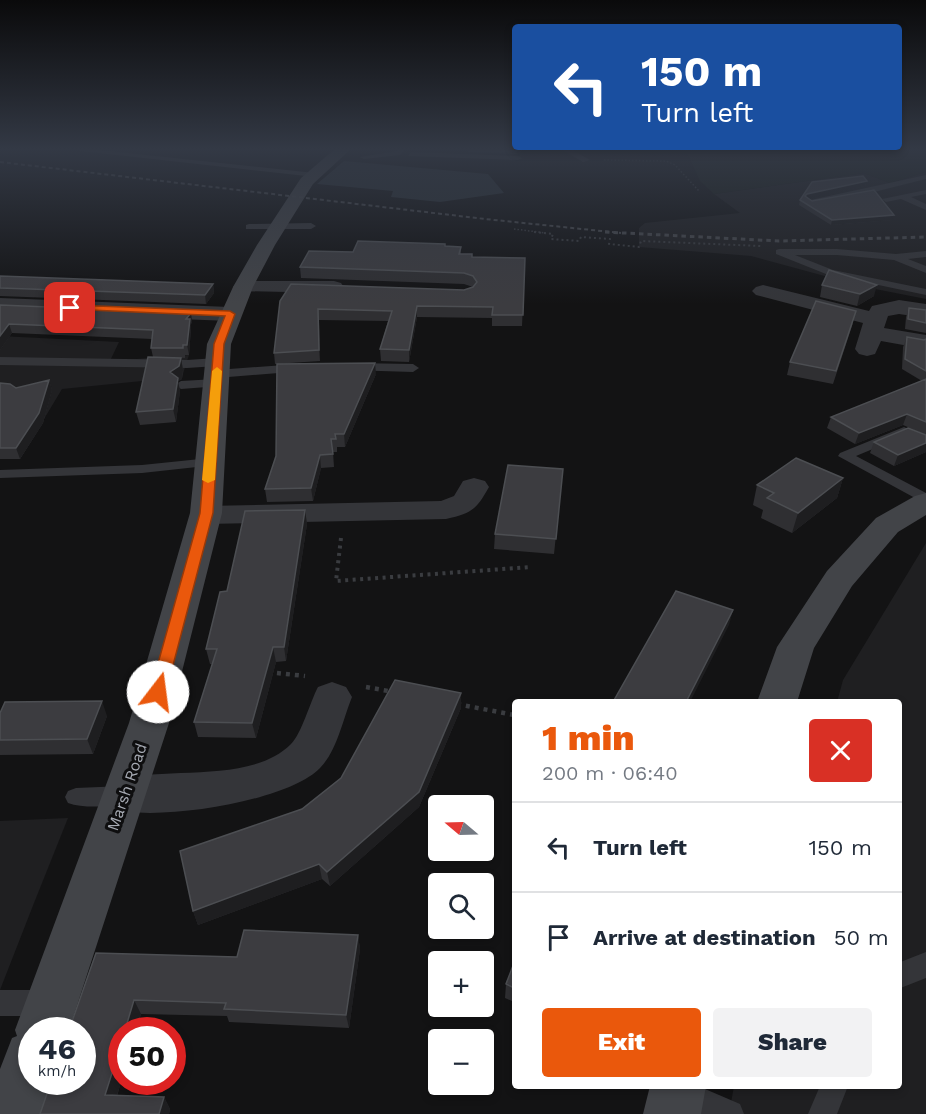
<!DOCTYPE html>
<html lang="en">
<head>
<meta charset="utf-8">
<style>
	body { margin:0; font-family:"Work Sans",sans-serif; background:#f2f2f3; color:#1f2937; height:100vh; display:flex; flex-direction:column; font-size:22px; white-space:nowrap }
	* { box-sizing:border-box; margin:0 }
	p { font-size:20px; color:#747a83 }
	.icon { flex:none; width:33px; height:33px; fill:none; stroke:currentColor; stroke-width:2; stroke-linecap:round; stroke-linejoin:round }
	.map { position:relative; flex:1; overflow:hidden }
	.side { position:absolute; left:512px; top:699px; width:390px; height:390px; display:flex; flex-direction:column; background:#fff; border-radius:6px; box-shadow:0 3px 9px #0003 }
	.side>* { flex:none }
	.banner { position:absolute; left:512px; top:24px; width:390px; height:126px; border-radius:6px; box-shadow:0 3px 9px #0003; background:#1a4fa0; color:#fff; overflow:hidden }
	.needle { width:39px; rotate:289deg }
	.fabs { position:absolute; left:428px; top:795px; display:grid; gap:12px }
	.fabs a { display:grid; place-items:center; width:66px; height:66px; border-radius:6px; background:#fff; box-shadow:0 3px 9px #0003; font-size:30px }
	.speed { position:absolute; left:18px; top:1017px; display:flex; gap:12px; font-size:30px; font-weight:700; text-align:center }
	.speed>* { display:grid; place-content:center; width:78px; height:78px; border-radius:50%; background:#fff; box-shadow:0 3px 9px #0003; line-height:1 }
	.speed small { font-size:15px; font-weight:400 }
	.speed .limit { border:9px solid #d22; background:#fff; color:#111 }
	.pin { position:absolute; display:grid; place-items:center; width:51px; height:51px; color:#fff; margin:-26px; border-radius:12px; box-shadow:0 3px 9px #0006 }
	.me { position:absolute; width:66px; margin:-33px; rotate:15deg; stroke-linejoin:round; filter:drop-shadow(0 0 4px #0008) }
	.turn { display:flex; align-items:center; gap:21px; height:126px; padding:0 30px; font-size:27px }
	.turn .icon { width:78px; height:78px; stroke-width:2.5 }
	.turn b { display:block; font-size:42px; line-height:51px }
	.round { display:grid; place-items:center; flex:none; width:63px; height:63px; border-radius:6px; background:#f2f2f3 }
	.head { display:flex; align-items:center; justify-content:space-between; height:102px; padding:0 30px }
	h1 { font-size:36px; font-weight:800; line-height:45px; color:#ea580c }
	.button { display:flex; gap:12px; margin-top:auto; padding:12px 30px }
	.button a { flex:1; height:69px; border-radius:6px; background:#ea580c; color:#fff; font-size:24px; font-weight:800; line-height:69px; text-align:center }
	.button a+a { background:#f2f2f3; color:#1f2937 }
	ul { padding:0; list-style:none }
	li { display:flex; align-items:center; gap:18px; height:90px; padding:0 30px; border-top:2px solid #e0e1e3 }
	li div { flex:1 }
	li b { display:block; font-size:22px }
	li em { font-style:normal }
	.map>svg:first-child { display:block }
</style>
</head>
<body>
<div class="map">
<svg width="926" height="1114" viewBox="0 0 926 1114">
	<rect width="100%" height="100%" fill="#131314"/>
	<!-- built -->
	<path fill="#1f1f21" d="M926 172V299L865 287 751 256 639 247V228L645 223 740 213 714 194 864 173 890 183Z
		M0 336 119 342 110 361 189 355 182 377 62 389 20 459H0Z
		M926 543V1114H729L734 1086H898V702H837L843 680Z
		M68 818 34 903 0 990V821Z"/>
	<!-- green -->
	<path fill="#191e1a" d="M685 148H926V172L890 183 864 173 714 194 700 181Z"/>
	<!-- water -->
	<path fill="#2a3136" d="M344 161 488 174 504 193 440 202 391 197 393 191 317 184Z"/>
	<g fill="none" stroke-linecap="round" stroke-linejoin="round">
		<!-- path-far3 -->
		<path stroke="#3a3c40" stroke-width="1.5" stroke-dasharray="1.5 2" stroke-linecap="butt" d="M604 160 666 161 675 165 699 191
			M514 229 546 233"/>
		<!-- path-far2 -->
		<path stroke="#3a3c40" stroke-width="2" stroke-dasharray="2 3" stroke-linecap="butt" d="M534 232 553 234 551 239 579 241 581 237 610 239 609 244 639 247 641 241 761 246"/>
		<!-- path-far1 -->
		<path stroke="#3a3c40" stroke-width="4" stroke-dasharray="3 4.5" stroke-linecap="butt" d="M341 538 336 581 531 567"/>
		<!-- path -->
		<path stroke="#3a3c40" stroke-width="4.5" stroke-dasharray="4 5" stroke-linecap="butt" d="M268 672 305 676
			M366 687 394 692
			M457 704 514 715"/>
		<!-- service -->
		<path fill="#343539" fill-rule="evenodd" d="M54 148H81L315 173 319 175 315 177Z
			M399 148H407L400 155 364 159 360 157 397 151Z
			M559 148H569L590 160 583 162Z
			M411 152 518 156 522 158 518 160 408 156Z
			M926 175V179L870 193 810 204 806 201Z
			M926 190V194L911 197 926 204V210L901 199 886 202 882 199Z
			M249 224 311 223 316 226 311 229H246V225Z
			M779 249H837L896 254 926 251V257L908 259 926 266V273L894 260 837 255H795L833 270 926 289V295L826 274 776 254V250Z
			M0 357 187 360 217 358 223 362 217 366 187 368 0 365Z
			M352 363 413 364 419 368 413 372 348 370 346 367Z
			M299 364 305 368 303 371 216 378 210 374 216 370Z
			M216 379 220 380 222 383 220 386 181 389 175 385 181 381Z
			M904 427 926 437V446L904 436 856 456 926 493V504L838 456 840 453Z
			M210 458 215 459 217 462 215 465 142 473 0 478V470L142 465Z
			M124 786 132 789 135 795 132 801C115 807 85 809 68 803L65 797 68 791 76 788Z
			M926 952V978L898 989V963Z
			M0 990H48L57 994 61 1003 57 1012 48 1016H0Z
			M672 1086H698L740 1104 744 1114H696L673 1104 669 1094Z
			M820 1086H848L837 1114H808Z"/>
		<!-- minor -->
		<path fill="#343539" fill-rule="evenodd" d="M243 281H334L341 283 344 287 341 291 334 293 236 291 233 287 236 283Z
			M763 285 869 311 872 306 899 300 926 304V318L899 314 888 316 884 328 926 335V347L920 348 881 341 875 354 867 356 859 354 855 349 863 323 756 295 752 291 756 287Z
			M0 298 230 307 238 309 241 314 238 319 230 321 0 312Z
			M474 478 485 481 489 487C476 510 472 513 446 519L206 524 195 522 190 515 195 508 206 506 441 501 454 496 463 481Z
			M332 682 346 687 352 697C343 719 337 751 320 768 288 802 152 823 110 808L103 795 110 782C161 764 249 786 291 744 302 733 310 702 318 687Z"/>
		<!-- secondary -->
		<path fill="#424448" fill-rule="evenodd" d="M336 148H352L313 184 275 245 253 287 231 344 222 513 169 723 69 1030H32V1082H51L40 1114H0V1069L12 1038 17 1036 15 1030 129 723 190 513 207 344 233 287 257 245 301 178Z
			M926 493V515L898 532 852 586 814 648 797 702H757L777 647 827 571 876 518 915 496Z
			M650 1086H706L701 1114H643Z"/>
		<!-- rail-far1 -->
		<path stroke="#47494d" stroke-width="2" stroke-dasharray="4 3" stroke-linecap="butt" d="M0 162 485 219 621 233"/>
		<!-- rail -->
		<path stroke="#47494d" stroke-width="3" stroke-dasharray="4.5 4" stroke-linecap="butt" d="M605 232 779 241 926 237"/>
	</g>
	<!-- wall -->
	<path fill="#2f2f32" d="M468 148H517V154L468 152Z
		M867 181 865 186 808 198 812 201 893 220 831 225 799 205 800 200Z
		M445 246 461 247V254L472 257 525 258 522 326H492V318L417 317 409 362 381 361 380 349 388 321 319 320 320 361 275 364 274 353 280 301 464 290 473 287 464 284 301 278 300 267 353 252Z
		M0 276 213 284 214 293 206 304 0 296Z
		M822 285 874 296 857 306 820 297Z
		M0 305 191 313 192 322 191 324V328L189 355H185V358L153 357 151 348 152 339 12 333 0 350Z
		M909 308 926 310V333L905 329 906 317Z
		M853 323 833 384 787 375 790 362Z
		M907 337 924 340 926 339V435L903 425 855 444 827 428 831 417 922 381 902 369 903 347Z
		M181 358 183 370 182 379 178 381 180 391 176 422 140 425 136 412Z
		M376 374 345 447H337V452H333L334 467 321 468 313 501 267 502 265 489Z
		M49 380 52 390 43 423 20 459H0V383L16 388Z
		M874 442 926 443V452L894 466 870 453Z
		M563 469 554 554 494 549 495 534Z
		M843 478 837 498 792 533 761 518 763 510 753 505 757 485Z
		M305 510 307 524 286 661 276 662 256 738 198 737 194 722 212 664H210L206 649 227 591Z
		M461 693V708L419 807 330 886 322 879 198 925 193 911 302 809Z
		M0 713 107 716 93 754 0 755Z
		M358 935 360 949 349 1028 229 1022 227 1016 141 1014 117 1096 164 1097 170 1109 169 1114H40L96 953 237 957Z
		M514 963V1002L505 998 506 984Z"/>
	<!-- shaded-wall -->
	<path fill="#1e1e20" d="M867 181 865 186 806 199 805 196 807 194Z
		M894 215 893 220 831 225 832 220Z
		M213 284 214 293 206 304 205 295Z
		M877 285 874 296 857 306 860 294Z
		M417 306V317L409 362V350Z
		M318 309 319 320 320 361 319 350Z
		M191 313 192 322 191 324V328L189 355 187 345 186 319Z
		M9 324 12 333 0 350V336Z
		M181 358 183 370 182 379 178 381 180 391 176 422 173 409 170 372Z
		M375 363 376 374 345 447 344 434Z
		M49 380 52 390 43 423 20 459 16 448Z
		M907 414 903 425 855 444 859 433Z
		M926 443V452L894 466 898 455Z
		M320 455 321 468 313 501 311 488Z
		M843 478 837 498 792 533 798 513Z
		M305 510 307 524 286 661 284 647Z
		M733 610 729 625 690 702H686Z
		M273 647 276 662 256 738 252 723Z
		M461 693V708L419 807 330 886 327 872Z
		M102 701 107 716 93 754 87 739Z
		M319 864 322 879 198 925 193 911Z
		M358 935 360 949 349 1028 346 1015Z
		M134 1000 141 1014 136 1030H125Z
		M122 1042V1079L113 1108 105 1095Z
		M164 1097 170 1109 169 1114H159Z"/>
	<!-- building -->
	<path fill="#3c3c40" stroke="#4c4e52" stroke-width="1.5" d="M863 176 867 181 807 194 805 196 812 201 874 190 894 215 832 220 800 200 812 182Z
		M358 241 445 244V246L461 247 459 254H472V257L525 258 523 315H492L493 307 417 306 409 350 380 349 392 311 318 309 319 350 274 353 280 301 291 284 464 290 473 287 477 282 473 276 464 273 300 267 309 251 353 252Z
		M829 270 877 285 860 294 822 285Z
		M0 276 213 284 205 295 0 288Z
		M816 301 856 311 836 371 790 362Z
		M0 305 191 313 186 319H190L187 345H183V348H151L153 330 9 324 0 336Z
		M909 308 926 310V323L908 319Z
		M907 337 924 340 926 339V371L905 359Z
		M148 357 181 358 179 366 170 372 178 378 173 409 136 412Z
		M375 363 344 434H335L336 439H331L333 454 320 455 311 488 265 489 276 456 277 364Z
		M926 379V422L907 414 859 433 831 417Z
		M49 380 39 413 16 448H0V383L10 384 16 388Z
		M908 428 926 435V443L898 455 874 442Z
		M796 458 843 478 798 513 767 498 774 493 757 485Z
		M508 465 563 469 556 539 495 534Z
		M305 510 284 647H273L252 723 194 722 217 649H206L220 592 227 591 245 511Z
		M676 591 733 610 686 702H613Z
		M395 680 461 693 419 792 327 872 319 864 193 911 180 851 302 809 341 778Z
		M102 701 87 739 0 740V713L5 702Z
		M244 930 358 935 346 1015 224 1009 226 1003 134 1000 125 1030H122V1042L105 1095 164 1097 159 1114H40L51 1082H82V1030H69L96 953 237 957Z
		M514 963V988L506 984Z"/>
	<!-- sky -->
	<linearGradient id="sky" x2="0" y2="1"><stop stop-color="#0a0a0b"/><stop offset="0.49" stop-color="#333945"/><stop offset="1" stop-color="#333945" stop-opacity="0"/></linearGradient>
	<rect width="926" height="304" fill="url(#sky)"/>
	<!-- route -->
	<path fill="#ea580c" stroke="#983908" stroke-width="1.5" d="M70 305 230 311 235 314 224 344 213 513 166 692 164 696H152L150 692 200 513 214 344 225 316 67 309 66 308Z"/>
	<!-- slow -->
	<path fill="#f59e0b" d="M217 367 222 371 215 480 208 483 202 480 212 371Z"/>
	<g text-anchor="middle" dominant-baseline="central" stroke-width="6" stroke-linejoin="round" paint-order="stroke">
		<!-- street labels -->
		<g font-size="16" fill="#a6aab3" stroke="#0e0e0f">
			<text transform="translate(127 787) rotate(-71)">Marsh Road</text>
		</g>
	</g>
</svg>
<div class="fabs">
<a><svg class="needle" viewBox="-14 -14 28 28"><path d="M0-13l5 13h-10z" fill="#e53935"/><path d="M0 13l5-13h-10z" fill="#747a83"/></svg></a>
<a><svg class="icon" aria-label="search" viewBox="0 0 24 24"><circle cx="10" cy="10" r="6"/><path d="M15 15l6 6"/></svg></a>
<a>+</a>
<a>−</a>
</div>
<div class="speed"><div>46<small>km/h</small></div><div class="limit">50</div></div>
<div class="pin" style="left:70px;top:308px;background:#d93025"><svg class="icon" aria-label="arrive" viewBox="0 0 24 24"><path d="M6 21V4h12l-3 4 3 4H6"/></svg></div>
<svg class="me" style="left:158px;top:692px" viewBox="-20 -20 40 40"><circle r="19" fill="#fff"/><path d="M0-13L10 11 0 6-10 11z" fill="#ea580c"/></svg>
<div class="banner">
<div class="turn"><svg class="icon" aria-label="left" viewBox="0 0 24 24"><path d="M17 20v-9H6M10 6l-5 5 5 5"/></svg><div><b>150 m</b>Turn left</div></div>
</div>
<section class="side">
<div class="head"><div><h1>1 min</h1><p>200 m · 06:40</p></div><a class="round" style="background:#d93025;color:#fff"><svg class="icon" aria-label="close" viewBox="0 0 24 24"><path d="M6 6l12 12M18 6L6 18"/></svg></a></div>
<ul>
<li><svg class="icon" aria-label="left" viewBox="0 0 24 24"><path d="M17 20v-9H6M10 6l-5 5 5 5"/></svg><div><b>Turn left</b></div><em>150 m</em></li>
<li><svg class="icon" aria-label="arrive" viewBox="0 0 24 24"><path d="M6 21V4h12l-3 4 3 4H6"/></svg><div><b>Arrive at destination</b></div><em>50 m</em></li>
</ul>
<div class="button"><a>Exit</a><a>Share</a></div>
</section>
</div>
</body>
</html>
